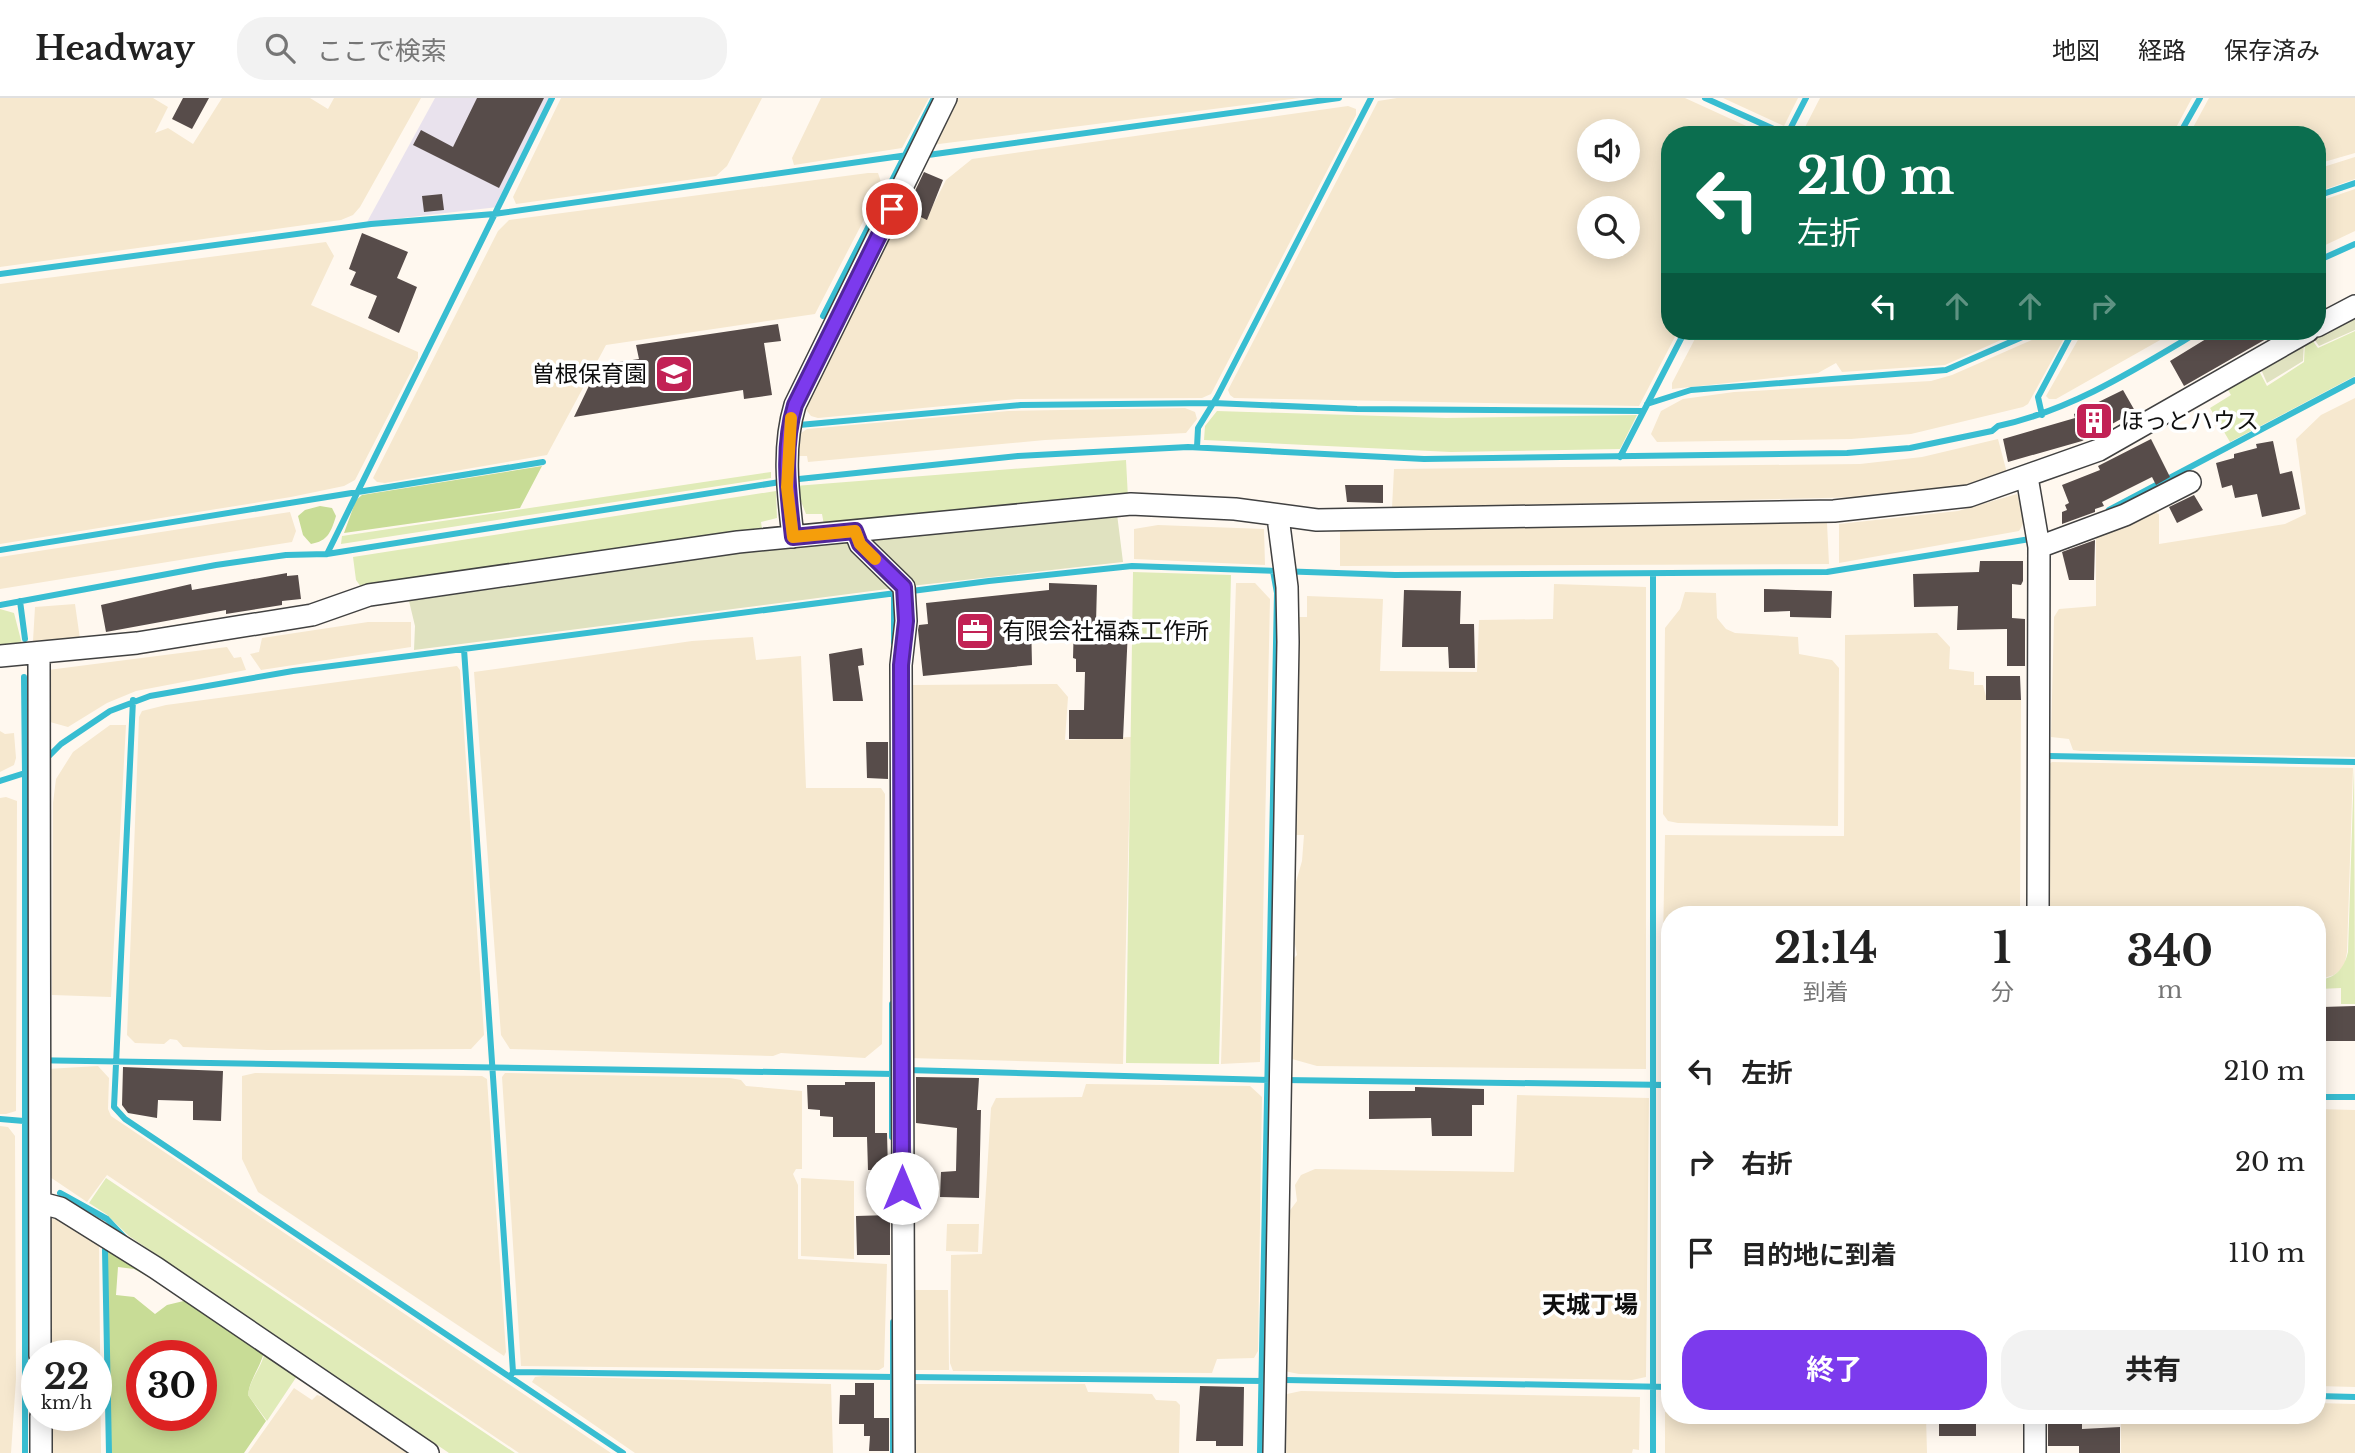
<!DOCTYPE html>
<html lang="ja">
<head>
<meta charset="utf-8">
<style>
	body { margin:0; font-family:"Libre Baskerville","Noto Sans JP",serif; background:#f2f2f2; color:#222; height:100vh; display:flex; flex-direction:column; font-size:26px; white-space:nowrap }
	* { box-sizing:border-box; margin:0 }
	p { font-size:23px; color:#767676 }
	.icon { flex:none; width:38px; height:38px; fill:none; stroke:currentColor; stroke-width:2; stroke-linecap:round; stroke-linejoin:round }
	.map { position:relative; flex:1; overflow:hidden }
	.details { position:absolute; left:1661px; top:808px; width:665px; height:518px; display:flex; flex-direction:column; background:#fff; border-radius:28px; box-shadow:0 4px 18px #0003 }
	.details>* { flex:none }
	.top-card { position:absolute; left:1661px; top:28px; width:665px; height:214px; border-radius:28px; box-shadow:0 4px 18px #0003; background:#0b6e4f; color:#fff; overflow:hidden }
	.tools { position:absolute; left:1577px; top:21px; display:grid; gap:14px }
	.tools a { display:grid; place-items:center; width:63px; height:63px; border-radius:50%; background:#fff; box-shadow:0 4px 18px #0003; font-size:35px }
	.speed { position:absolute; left:21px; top:1242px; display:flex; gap:14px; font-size:35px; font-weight:700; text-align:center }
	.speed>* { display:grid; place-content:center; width:91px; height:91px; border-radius:50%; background:#fff; box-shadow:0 4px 18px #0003; line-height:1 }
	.speed small { font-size:18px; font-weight:400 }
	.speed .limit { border:10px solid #d22; background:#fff; color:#111 }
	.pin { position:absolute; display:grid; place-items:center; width:60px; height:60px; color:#fff; margin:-30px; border:4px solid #fff; border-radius:50%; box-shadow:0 2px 7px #0007 }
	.me { position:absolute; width:77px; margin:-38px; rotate:0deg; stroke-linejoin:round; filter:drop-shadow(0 0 5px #0008) }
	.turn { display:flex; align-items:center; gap:24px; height:147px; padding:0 21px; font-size:32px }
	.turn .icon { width:91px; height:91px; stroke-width:2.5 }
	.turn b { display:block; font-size:49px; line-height:60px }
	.lanes { display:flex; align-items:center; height:66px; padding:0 21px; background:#0003; justify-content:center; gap:35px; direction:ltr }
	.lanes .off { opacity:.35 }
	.eta { display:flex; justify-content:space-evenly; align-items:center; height:119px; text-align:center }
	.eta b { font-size:42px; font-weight:700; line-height:49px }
	.button { display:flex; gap:14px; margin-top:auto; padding:14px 21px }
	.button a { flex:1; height:80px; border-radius:28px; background:#7c3aed; color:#fff; font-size:28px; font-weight:700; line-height:80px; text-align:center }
	.button a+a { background:#f2f2f2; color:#222 }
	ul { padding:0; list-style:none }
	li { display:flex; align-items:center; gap:21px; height:91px; padding:0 21px }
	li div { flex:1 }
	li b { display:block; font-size:26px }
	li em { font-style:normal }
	header { display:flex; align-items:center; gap:42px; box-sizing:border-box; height:98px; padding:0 35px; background:#fff; border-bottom:2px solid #e0e0e0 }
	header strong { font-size:33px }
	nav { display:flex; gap:38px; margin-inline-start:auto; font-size:24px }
	.search { width:490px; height:63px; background:#f2f2f2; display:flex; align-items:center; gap:18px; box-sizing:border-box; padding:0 24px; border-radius:28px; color:#767676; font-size:26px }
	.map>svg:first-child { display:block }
</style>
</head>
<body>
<header>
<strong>Headway</strong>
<div class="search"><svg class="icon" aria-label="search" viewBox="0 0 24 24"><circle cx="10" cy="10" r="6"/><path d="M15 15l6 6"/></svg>ここで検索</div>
<nav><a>地図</a><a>経路</a><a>保存済み</a></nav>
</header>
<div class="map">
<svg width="2355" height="1355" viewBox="0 0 2355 1355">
	<rect width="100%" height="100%" fill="#fff8ef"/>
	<!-- industrial -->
	<path fill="#e9e2ed" d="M435 0H552L498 109 367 124Z"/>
	<!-- farmland -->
	<path fill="#f6e8cf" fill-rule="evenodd" d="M0 0H153L168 9 155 35 168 30 193 46 222 0H310L328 11 334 0H421L360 109 353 117 341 122 0 169Z
		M561 0H762L727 68 716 78 516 106 513 99Z
		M821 0H929L902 50 794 67 792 60Z
		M956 0H1300L931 47Z
		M1397 0H1685L1766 37H1670V233H1678L1639 308 1234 300 1230 297 1228 292 1375 9 1378 3ZM1589 33H1628V72H1589ZM1589 110H1628V149H1589Z
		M1723 0H1798L1784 28Z
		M1820 0H2192L2172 37H1801Z
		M2209 0H2355V55L2317 66V37H2189Z
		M1348 8 1356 11V17L1211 296 1202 300 1017 301 818 320 811 318 803 308 901 111 926 121 946 82 972 61Z
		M2355 59V81L2317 94V71Z
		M868 75H878L882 87 815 216 606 247 547 357 385 385 377 384 373 380 498 133 509 122Z
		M2355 91V133L2317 151V104Z
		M326 144 334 158 311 207 418 254V260L355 382 344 388 291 399 0 446V186Z
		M1699 233H2021L1945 267 1842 274 1836 265 1818 275 1672 291V285Z
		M2052 233 2064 236 2063 242 2028 306 2023 309 1911 336 1851 341 1657 344 1651 336 1661 313 1683 301 1734 294 1931 283 1952 277Z
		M2083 233H2176L2056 301H2049L2046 298 2050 291Z
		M2355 300V659L2080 653 2073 652 2069 641 2051 639 2054 519 2059 511 2096 508V438L2152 413 2159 416V446L2285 426 2306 416 2296 341 2321 317Z
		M1185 310 1195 314 1197 321 1186 335 1045 342 808 364 807 358H799L801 335 807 331 1008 313Z
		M1998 341 2007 375 1961 389 1935 393 1867 399 1392 410 1394 371 1860 366 1922 359Z
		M2017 396 2025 412 2026 421 2019 433 1839 465V426L1958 413Z
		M290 414 296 433 292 444 0 491V459Z
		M1827 425 1829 466 1340 468V433Z
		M1158 427 1264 431 1265 467 1134 461V431Z
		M1236 485H1255L1270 501 1260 964 1221 966Z
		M1554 486 1646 489V971L1317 968 1292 961 1294 860 1297 857 1294 841 1296 784 1302 763 1304 737H1294L1298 519H1307V498L1383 501 1380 573 1477 574 1479 522 1553 521Z
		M1685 494 1716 495 1717 520 1726 531 1735 535 1798 539 1799 556 1832 562 1839 570 1838 728 1678 725 1668 723 1663 716 1665 530 1680 511Z
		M75 506 80 541 33 543 35 509Z
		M368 524H411V549L261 572 250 556 259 554 262 540Z
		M1937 535 1950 549 1949 571 1974 574V587H1983L1987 602H2021L2020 817H1670L1669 970 1661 953 1665 737 1844 738 1845 537Z
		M753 539 756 562 801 558 806 690H881L885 696 882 946 865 960 781 955 773 958 510 951 501 937 474 574 692 543Z
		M227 549 234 560 241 559 246 572 136 593 107 605 68 629 50 624 48 572Z
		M457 568 460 572 484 937 471 951 267 952 183 949 177 942 170 941 164 946 135 945 127 937 139 619 142 613 166 607Z
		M1057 586 1068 599 1065 642 1131 639 1123 966 909 960 912 587Z
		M110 627H126L111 899 52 897 53 705 56 681 73 654Z
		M0 633 5 636 14 635 16 660 14 667 0 674Z
		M2052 664 2353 670 2347 854 2344 869 2334 877 2317 882V817H2047L2048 667Z
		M6 699 17 703 16 1013 6 1016H0V700Z
		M98 968 109 980 108 1011 111 1018 611 1355H519L107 1077 87 1104 50 1079 47 971Z
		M255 975 482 978 487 981 506 1254 504 1258 258 1094 242 1061V978Z
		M505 975 730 980 741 982 746 988 802 993V1071H796L793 1076 798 1087V1161L887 1166 884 1269 879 1272 521 1268 502 979Z
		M1086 986 1250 988 1262 999 1258 1253 1254 1260 1217 1261 1212 1275 953 1273 950 1265 951 1157 982 1156 991 1010 996 1000 1082 999Z
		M1517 997 1649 1000 1646 1279 1632 1282 1299 1276 1284 1273 1288 1115 1297 1103 1295 1087 1301 1077 1315 1071 1514 1074Z
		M1669 1009V1280H1667Z
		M2317 1011 2355 1012V1289L2317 1288Z
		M0 1028 8 1029 15 1038 16 1281 11 1355H0Z
		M801 1080 854 1083V1161L801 1158Z
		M59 1118 99 1144 101 1355H48V1318H96V1258H48V1123Z
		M947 1126H979L978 1154 946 1153Z
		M914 1192H948L949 1272H914Z
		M543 1278 831 1286 833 1355H635L532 1284 535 1279Z
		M915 1286H1085L1088 1294 1152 1296 1156 1302 1176 1303 1180 1307 1179 1355H910V1308H916Z
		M294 1290 312 1302 317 1297 334 1302 414 1355H248Z
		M1301 1293 1640 1299 1639 1352 1633 1351 1632 1355H1286L1287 1296Z
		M2317 1305 2355 1306V1355H2121V1318H2317Z
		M1669 1313 1670 1318H1926L1927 1355H1665V1314Z"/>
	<!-- green -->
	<path fill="#e0ebb8" d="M2355 233V278L2230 344 2210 310 2231 297 2225 287 2258 271 2267 288 2304 264 2305 243 2310 239 2318 250Z
		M1217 313 1446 320 1637 317 1620 351 1451 354 1204 342 1205 328Z
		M1126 362 1128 400 824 427 822 416H806L795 388Z
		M771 374V380L341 446 342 438Z
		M776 393 777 420 761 424 762 431 377 488 361 489 356 482 353 459Z
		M1133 474 1231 477 1219 966 1126 965Z
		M0 511 14 515 22 546 0 549Z
		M2354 669 2355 906H2341V890L2319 891 2317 941V882C2335 881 2344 871 2348 854Z
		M106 1080 515 1355H449L129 1138 106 1116 89 1105Z
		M265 1253 299 1275 267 1323 248 1297C250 1280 262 1270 265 1253Z"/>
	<!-- forest -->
	<path fill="#c8dc96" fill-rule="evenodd" d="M542 368 520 410 344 435 356 402 362 397Z
		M320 408 332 410 336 418C331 434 328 443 311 446L303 437 298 418 305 412Z
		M110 1152 151 1175 149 1179 134 1171 118 1169 116 1197 134 1199 155 1216 167 1207 192 1201 264 1253C261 1269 250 1280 248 1297L266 1323 244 1355H111L107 1156ZM142 1258H201V1318H142Z"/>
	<!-- cemetery -->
	<path fill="#e0e2c0" d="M2355 214V232L2319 248 2312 238Z
		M2304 243 2303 263 2267 285 2260 269Z
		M1117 416 1123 464 911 488 869 444 875 439Z
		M838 441 855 450 895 490 414 552 415 528 409 503Z"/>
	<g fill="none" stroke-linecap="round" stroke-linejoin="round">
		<!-- stream -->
		<path stroke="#38bdd1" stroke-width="6" d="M1705 0 1787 37
			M1787 37 1806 0
			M2179 37 2200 0
			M928 57 1339 0
			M2317 98 2355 85
			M2317 163 2355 146
			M0 176 371 126 494 116 908 57
			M823 218 934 0
			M1647 306 1691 292 1946 272 2036 233
			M2042 317 2038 299 2073 233
			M799 327 1021 307 1213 305 1357 311 1643 313
			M1197 349 1198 330 1217 299 1371 0
			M1620 359 1685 233
			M2109 412 2355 282
			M0 452 543 364
			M327 456 552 0
			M1653 478V1355
			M20 503 25 541
			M0 507 216 467 286 457 327 456 799 381 1018 358 1188 349 1424 361 1847 355 1910 350 1992 333 1998 328C2072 312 2136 271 2200 233
			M894 545V495
			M464 551 513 1274
			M133 602 114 1009 125 1021 623 1355
			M49 658 61 646 110 613 150 598 293 573 989 483 1132 468 1395 477 1827 474 2030 441
			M2049 658 2355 664
			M0 683 25 675 24 579
			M892 906V1039
			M25 962 894 976
			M906 972 1269 982
			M1283 982 1670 987
			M2317 999H2355
			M0 1021 24 1023
			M60 1095 107 1121 125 1140
			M893 1224V1355
			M510 1279 513 1274 894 1279
			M909 1279 1264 1283
			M1285 1282 1670 1289
			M2317 1298 2355 1299
			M25 1355V675
			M109 1355 105 1152 109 1146
			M1260 1355 1277 495 1273 473"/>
	</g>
	<!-- building -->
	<path fill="#574c4a" d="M183 0H209L192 31 172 21Z
		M477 0H544L499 90 413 47 421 32 453 49Z
		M924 74 943 82 927 122 906 112Z
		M442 96 444 112 424 114 422 98Z
		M362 135 408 154 397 180 417 189 399 235 368 220 377 198 350 187 356 174 349 171Z
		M778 226 781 243 764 245 772 297 744 301 743 292 574 319 599 267 639 261 636 247Z
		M2219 233H2280L2184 288 2170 263Z
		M2123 292 2135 313 2082 343 2008 364 2003 341 2075 320 2074 316Z
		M2151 341 2170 379 2156 387 2152 379 2102 404 2104 408 2095 411V414L2062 426V414L2067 412 2065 407 2069 405 2062 387 2100 372 2098 368Z
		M2273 343 2280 376 2292 373 2300 411 2262 419 2257 396 2235 400 2232 387 2222 390 2216 365 2234 360V356L2257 350 2256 346Z
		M1345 387H1383V405L1347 404Z
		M2194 397 2203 412 2177 425 2169 409Z
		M2095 442 2094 482H2069L2062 454Z
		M1980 463H2023V483L2021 487 2012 486V520L2025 521V568H2007V531L1957 532 1958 508 1914 509 1913 476 1979 474Z
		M287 475V478L298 477 301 501 282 503V507L226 516V512L106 534 101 507 191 486 192 492Z
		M1049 485 1097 487 1096 525H1116V531H1128L1123 641H1069V612H1084L1085 574H1076V561L1073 560 1074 523 1031 522 1032 567 923 578 918 532 919 527 928 526 926 505 1049 492Z
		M1764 491 1832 493 1831 520 1790 519V513L1764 514Z
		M1404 492 1461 493 1460 526H1474L1475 570H1449L1448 549H1402Z
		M862 550 864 567 858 568 863 603H833L829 556Z
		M1986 578H2020L2021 602H1986Z
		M866 644H888V681L867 680Z
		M2355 908V943H2322V909Z
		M123 969 223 973 221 1023 193 1022V1003L158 1002 157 1020 128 1015 122 1007Z
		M916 979 979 980 977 1012H981L979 1100 940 1099 941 1074 956 1073 957 1030 916 1025Z
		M845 984H875V1035H887L888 1072H868L867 1039H833V1019L820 1018V1012L808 1011 807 987H845Z
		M1415 989 1484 991V1007H1472V1038H1432L1431 1020 1369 1021V993H1415Z
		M890 1117V1157H857L856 1118Z
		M855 1285H874V1320H889V1353H869L870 1338H864V1326H839L840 1297H855Z
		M1200 1288 1244 1289 1243 1348H1216V1343H1196Z
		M1939 1318H1976V1338H1939Z
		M2048 1318H2082V1331L2120 1329V1355H2079V1348H2048Z"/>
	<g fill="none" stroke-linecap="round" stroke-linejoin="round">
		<defs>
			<path id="minor" d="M2317 228 2355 208
				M2027 379 2039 449 2038 817
				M855 433 860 446 904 489 906 523 901 567 904 1355
				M793 439C788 395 782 350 795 307L946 0
				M2039 449 2125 417 2190 384
				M39 556 40 1258
				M0 558 137 545 312 517 369 497 738 444 1131 406 1235 411 1317 422 1834 413 1969 398 2099 352 2308 233
				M41 1105 60 1110 156 1170 428 1355
				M41 1318V1355
				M1274 1355 1288 544 1287 489 1278 419
				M2035 1355V1318"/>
		</defs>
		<!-- minor casing -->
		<use href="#minor" stroke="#414141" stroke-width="24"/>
		<!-- minor -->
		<use href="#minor" stroke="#fff" stroke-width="21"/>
	</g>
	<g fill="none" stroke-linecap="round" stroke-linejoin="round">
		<defs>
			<path id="route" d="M892 111 795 307C782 350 788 395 793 439L855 433 860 446 904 489 906 523 901 567 902 1090"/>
		</defs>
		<!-- route casing -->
		<use href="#route" stroke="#51269a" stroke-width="18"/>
		<!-- route -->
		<use href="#route" stroke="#7c3aed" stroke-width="12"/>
		<!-- slow -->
		<path stroke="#f59e0b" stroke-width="12" d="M791 320 787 389 793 439 855 433 860 446 875 461"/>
	</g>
	<!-- icons -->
	<defs>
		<symbol id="school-square" viewBox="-11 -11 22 22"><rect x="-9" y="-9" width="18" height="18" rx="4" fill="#c22255" stroke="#fff"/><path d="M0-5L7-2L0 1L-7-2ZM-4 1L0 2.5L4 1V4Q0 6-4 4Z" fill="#fff"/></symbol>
		<symbol id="building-square" viewBox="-11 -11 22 22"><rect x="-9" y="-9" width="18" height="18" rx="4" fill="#c22255" stroke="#fff"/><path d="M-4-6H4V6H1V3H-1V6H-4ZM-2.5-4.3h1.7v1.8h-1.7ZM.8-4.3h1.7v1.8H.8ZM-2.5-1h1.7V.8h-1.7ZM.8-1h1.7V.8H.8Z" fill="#fff"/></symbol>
		<symbol id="office-square" viewBox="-11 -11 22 22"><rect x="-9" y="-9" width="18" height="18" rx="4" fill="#c22255" stroke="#fff"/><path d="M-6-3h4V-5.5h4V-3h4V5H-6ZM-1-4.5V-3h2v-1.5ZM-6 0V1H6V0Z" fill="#fff"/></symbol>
	</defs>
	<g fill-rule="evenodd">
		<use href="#school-square" x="652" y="254" width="44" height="44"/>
		<use href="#building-square" x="2072" y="301" width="44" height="44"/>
		<use href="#office-square" x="953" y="511" width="44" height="44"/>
	</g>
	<g text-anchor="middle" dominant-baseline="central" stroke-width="7" stroke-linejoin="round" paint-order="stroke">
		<!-- poi labels -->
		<g font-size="23" fill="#0e0e0e" stroke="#fff" text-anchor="start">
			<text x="647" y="276" text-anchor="end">曽根保育園</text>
			<text x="2121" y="323">ほっとハウス</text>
			<text x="1002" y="533">有限会社福森工作所</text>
		</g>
		<!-- neighbourhood labels -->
		<g font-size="24" font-weight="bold" fill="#0e0e0e" stroke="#fff">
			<text x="1590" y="1206">天城丁場</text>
		</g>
	</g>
</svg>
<div class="tools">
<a><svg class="icon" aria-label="sound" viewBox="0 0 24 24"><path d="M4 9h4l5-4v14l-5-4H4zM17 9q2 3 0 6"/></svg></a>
<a><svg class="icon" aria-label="search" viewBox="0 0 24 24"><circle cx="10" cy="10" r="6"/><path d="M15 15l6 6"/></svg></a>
</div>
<div class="speed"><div>22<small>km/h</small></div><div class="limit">30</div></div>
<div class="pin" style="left:892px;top:111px;background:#d93025"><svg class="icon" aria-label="arrive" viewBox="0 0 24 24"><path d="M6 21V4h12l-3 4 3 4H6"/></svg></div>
<svg class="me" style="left:902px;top:1090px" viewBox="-20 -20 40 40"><circle r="19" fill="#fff"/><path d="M0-13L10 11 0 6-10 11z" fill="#7c3aed"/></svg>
<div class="top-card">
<div class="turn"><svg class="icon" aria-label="left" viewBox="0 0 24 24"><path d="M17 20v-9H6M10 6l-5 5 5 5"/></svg><div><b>210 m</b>左折</div></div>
<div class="lanes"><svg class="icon" aria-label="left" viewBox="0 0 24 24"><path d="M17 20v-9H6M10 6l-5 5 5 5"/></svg><svg class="icon off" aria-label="ahead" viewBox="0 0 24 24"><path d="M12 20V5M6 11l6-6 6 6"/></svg><svg class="icon off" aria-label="ahead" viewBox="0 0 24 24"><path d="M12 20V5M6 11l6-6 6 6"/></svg><svg class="icon off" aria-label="right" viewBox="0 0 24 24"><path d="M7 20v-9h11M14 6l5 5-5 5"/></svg></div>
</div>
<section class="details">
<div class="eta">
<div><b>21:14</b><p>到着</p></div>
<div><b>1</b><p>分</p></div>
<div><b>340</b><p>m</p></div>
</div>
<ul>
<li><svg class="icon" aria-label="left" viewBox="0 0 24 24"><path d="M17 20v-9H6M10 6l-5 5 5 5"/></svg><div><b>左折</b></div><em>210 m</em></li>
<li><svg class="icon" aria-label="right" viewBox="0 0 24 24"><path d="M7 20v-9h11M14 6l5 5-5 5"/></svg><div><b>右折</b></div><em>20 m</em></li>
<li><svg class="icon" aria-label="arrive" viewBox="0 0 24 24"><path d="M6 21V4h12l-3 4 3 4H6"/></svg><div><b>目的地に到着</b></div><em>110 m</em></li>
</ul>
<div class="button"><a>終了</a><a>共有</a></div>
</section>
</div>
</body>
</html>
